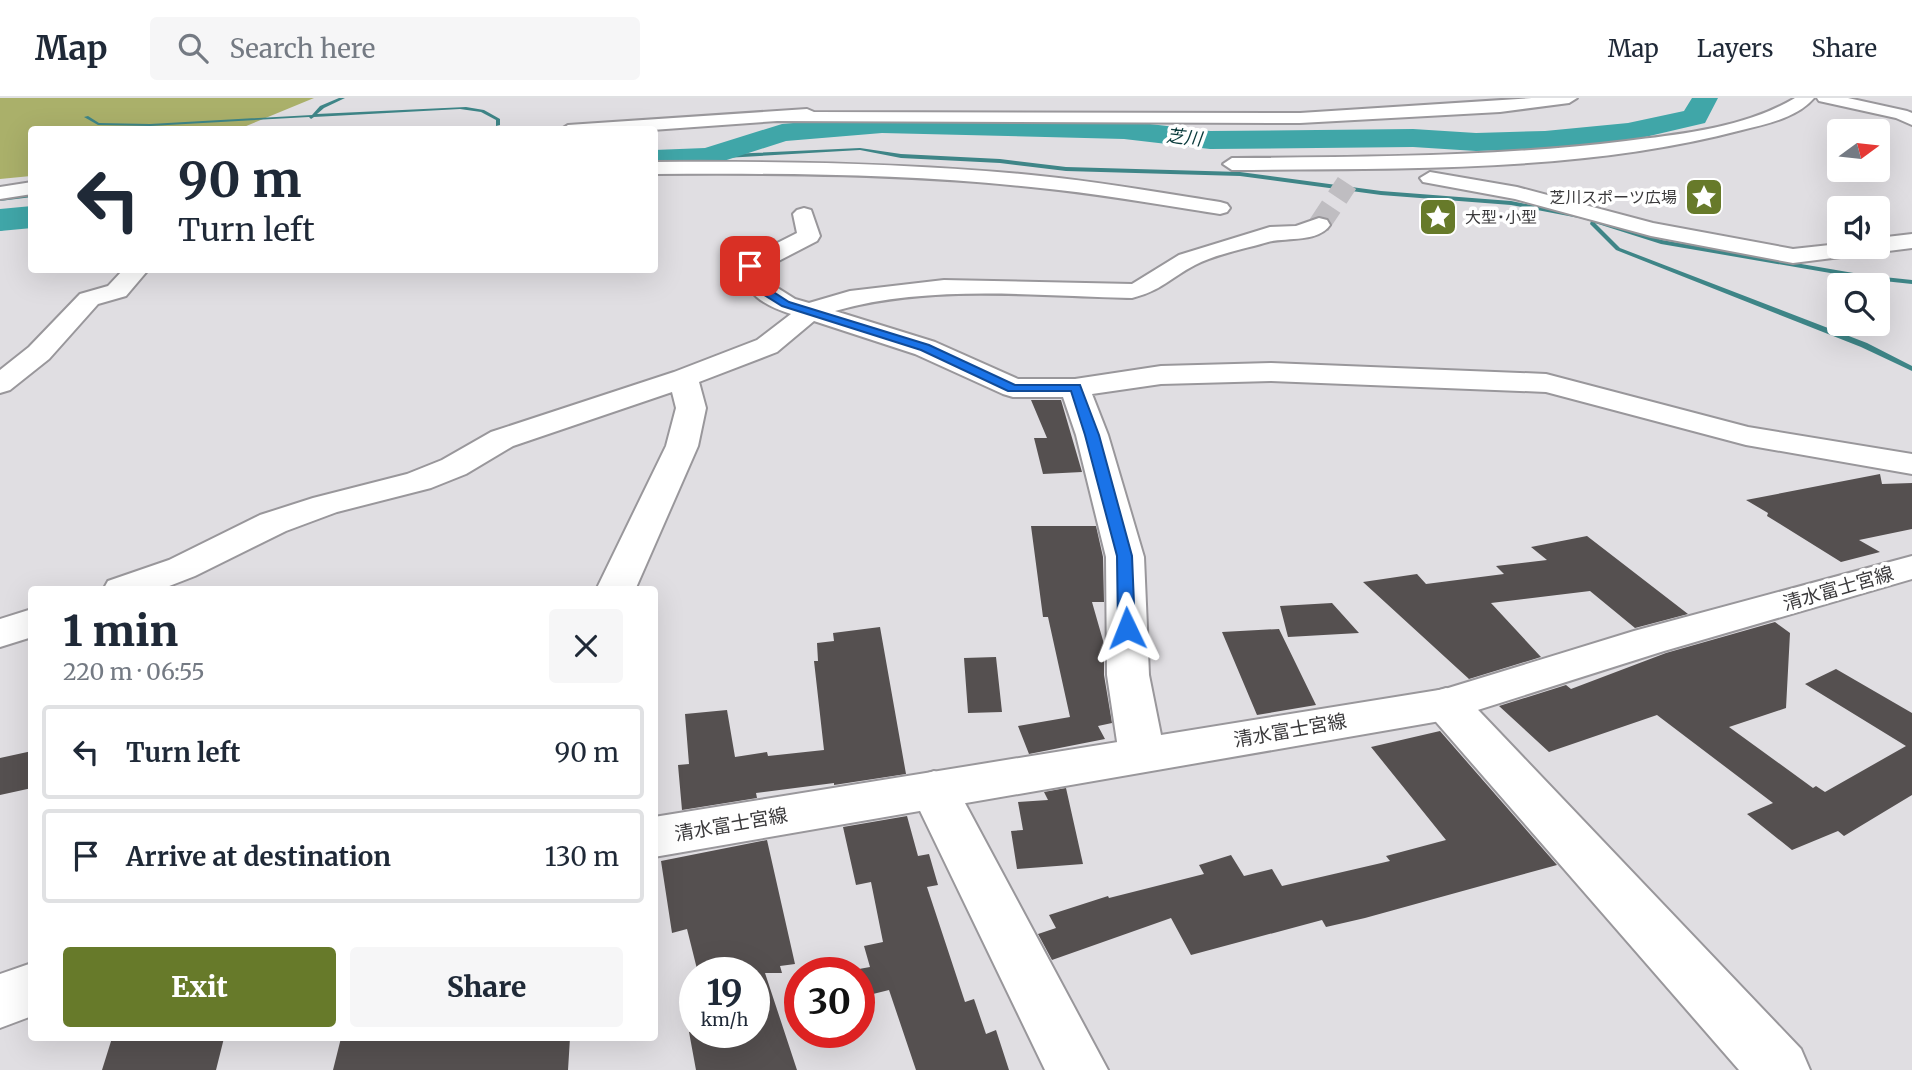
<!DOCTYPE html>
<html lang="en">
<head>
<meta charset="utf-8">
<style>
	body { margin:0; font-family:Merriweather,"Noto Sans JP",serif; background:#f6f6f7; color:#1f2937; height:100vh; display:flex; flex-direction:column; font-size:26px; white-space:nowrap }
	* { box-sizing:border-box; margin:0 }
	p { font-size:23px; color:#747a83 }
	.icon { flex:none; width:38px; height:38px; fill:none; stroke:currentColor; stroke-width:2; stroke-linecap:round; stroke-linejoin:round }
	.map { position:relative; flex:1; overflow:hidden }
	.side { position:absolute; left:28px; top:488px; width:630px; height:455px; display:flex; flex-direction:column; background:#fff; border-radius:7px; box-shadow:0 7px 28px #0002 }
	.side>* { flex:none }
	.guide { position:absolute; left:28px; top:28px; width:630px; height:147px; border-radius:7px; box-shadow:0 7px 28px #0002; background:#fff; color:#1f2937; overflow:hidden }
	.needle { width:46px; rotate:75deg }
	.buttons { position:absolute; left:1827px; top:21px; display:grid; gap:14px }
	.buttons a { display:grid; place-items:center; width:63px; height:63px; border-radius:7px; background:#fff; box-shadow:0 7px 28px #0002; font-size:35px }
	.speed { position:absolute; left:679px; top:859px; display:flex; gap:14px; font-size:35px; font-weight:700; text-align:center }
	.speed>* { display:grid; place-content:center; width:91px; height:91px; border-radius:50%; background:#fff; box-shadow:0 7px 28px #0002; line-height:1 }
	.speed small { font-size:18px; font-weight:400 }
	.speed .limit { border:10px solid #d22; background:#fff; color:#111 }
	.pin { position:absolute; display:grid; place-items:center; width:60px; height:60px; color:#fff; margin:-30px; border-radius:14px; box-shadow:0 4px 10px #0006 }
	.me { position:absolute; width:77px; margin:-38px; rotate:358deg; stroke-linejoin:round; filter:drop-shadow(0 0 5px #0008) }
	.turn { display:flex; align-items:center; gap:24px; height:147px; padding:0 35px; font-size:32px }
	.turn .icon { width:91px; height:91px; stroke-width:2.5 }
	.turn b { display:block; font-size:49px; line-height:60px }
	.round { display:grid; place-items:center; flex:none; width:74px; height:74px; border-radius:7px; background:#f6f6f7 }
	.summary { display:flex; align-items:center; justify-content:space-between; height:119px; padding:0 35px }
	h1 { font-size:42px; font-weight:800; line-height:52px }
	.primary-button { display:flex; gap:14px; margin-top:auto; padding:14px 35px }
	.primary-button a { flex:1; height:80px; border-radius:7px; background:#677a2a; color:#fff; font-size:28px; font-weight:800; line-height:80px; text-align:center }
	.primary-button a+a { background:#f6f6f7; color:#1f2937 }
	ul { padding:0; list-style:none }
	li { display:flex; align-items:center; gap:21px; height:94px; margin:0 14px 10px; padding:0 21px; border:4px solid #e0e1e3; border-radius:7px }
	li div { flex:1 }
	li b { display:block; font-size:26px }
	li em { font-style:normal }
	header { display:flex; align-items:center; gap:42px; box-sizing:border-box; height:98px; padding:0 35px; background:#fff; border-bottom:2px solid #e0e1e3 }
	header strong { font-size:33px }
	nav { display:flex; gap:38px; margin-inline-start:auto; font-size:24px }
	.search { width:490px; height:63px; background:#f6f6f7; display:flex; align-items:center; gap:18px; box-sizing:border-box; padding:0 24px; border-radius:7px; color:#747a83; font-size:26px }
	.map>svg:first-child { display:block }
</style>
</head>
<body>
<header>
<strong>Map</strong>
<div class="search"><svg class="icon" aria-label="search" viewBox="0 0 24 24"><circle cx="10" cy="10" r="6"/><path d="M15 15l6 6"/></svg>Search here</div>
<nav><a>Map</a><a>Layers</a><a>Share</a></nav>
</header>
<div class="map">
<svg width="1912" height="972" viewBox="0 0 1912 972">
	<rect width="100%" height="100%" fill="#e0dee2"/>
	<!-- forest -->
	<path fill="#aab06a" d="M0 0H314L239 31 32 32 31 78 0 81Z"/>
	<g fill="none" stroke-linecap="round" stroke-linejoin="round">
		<!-- stream -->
		<path fill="#3e8587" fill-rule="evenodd" d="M339 0H345L324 10 317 16 466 9 484 12 500 21V27L496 28V22L481 14 460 11 314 19 311 21 309 19 150 28 98 27 84 19 88 18 99 25 150 26 312 17 320 8Z
			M860 50 901 56 1000 61 1066 69 1240 74 1381 93 1511 103 1582 117 1662 142 1865 177 1912 182V186L1865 181 1661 146 1595 125 1620 150 1867 245 1912 268V273L1861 249 1616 152 1590 126 1591 123 1579 120 1511 107 1381 97 1240 78 1066 73 1000 65 901 60 860 52 708 61 705 59 708 57Z
			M32 95V99L0 103V99Z
			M32 120V124L0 133V129Z"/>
		<!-- river -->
		<path fill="#40a6a8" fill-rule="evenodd" d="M1692 0H1718L1705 25 1628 43 1545 51 1476 53 1413 49 1210 51 1124 41 882 35 786 43 708 68 654 70V52L705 50 782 26 882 17 1124 23 1210 33 1413 31 1476 35 1545 33 1628 25 1684 13Z
			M32 108V130L0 133V111Z"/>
	</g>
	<!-- building -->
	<path fill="#555050" d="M1031 302H1061L1082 374 1043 376 1034 340H1047Z
		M1880 376 1882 386 1912 385V431L1859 442 1880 454 1841 464 1767 418 1768 415 1746 402Z
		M1031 428H1096L1103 459 1104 504H1092L1104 546V577L1112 625 1098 628 1105 641 1029 656 1018 628 1070 619 1048 519H1043Z
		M1587 438 1688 516 1635 530 1590 493 1491 505 1541 559 1469 581 1363 484 1417 476 1426 486 1504 476 1496 468 1547 462 1531 449Z
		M1332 505 1359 535 1288 539 1280 508Z
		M1775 524 1790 535 1786 610 1729 629 1813 690 1816 688 1825 694 1906 648 1805 586 1836 571 1912 615V697L1844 738 1838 733 1792 752 1747 716 1773 705 1657 617 1549 654 1499 608 1566 587 1571 591 1666 555Z
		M880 529 906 676 834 687V685L756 695 757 700 682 712 678 667 689 666 685 616 727 612 735 659 767 654 768 658 824 652 814 563H818L817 545 834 543 833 535Z
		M1279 531 1316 607 1257 617 1222 534Z
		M996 559 1002 614 968 615 964 560Z
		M1440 633 1557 767 1365 820 1326 829 1322 822 1191 857 1171 820 1052 862 1038 836 1056 830 1049 817 1108 798 1109 800 1204 776 1199 767 1231 757 1244 778 1272 771 1282 788 1390 763 1386 758 1446 742 1371 649Z
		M32 653V690L0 697V660Z
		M1066 690 1083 766 1017 771 1011 733 1023 732 1018 704 1048 702 1044 694Z
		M907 718 918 758 929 756 938 787 927 789 965 904 974 901 986 936 996 932 1009 972H916L889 892 865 898 859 871 870 869 864 848 883 844 871 784 856 787 843 729Z
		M767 742 795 866 780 868 782 875H765L797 972H696L689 934H754V875H698L687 831 672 835 661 763Z
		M112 940H224L216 972H102Z
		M341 940H570L568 972H333Z"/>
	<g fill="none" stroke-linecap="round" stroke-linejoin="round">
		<!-- minor-tunnel -->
		<path stroke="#bfbdc1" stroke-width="22" stroke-dasharray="22 11" stroke-linecap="butt" d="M1319 127 1347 85"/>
		<defs>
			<path id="minor" d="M1532 0H1577L1569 5 1500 14 1300 25 777 23 652 32H560L568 27 807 11 814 14 1300 15Z
				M1795 0H1814C1797 20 1766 26 1742 32 1581 75 1398 70 1232 72L1223 66 1232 60C1363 59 1495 59 1626 43 1683 36 1744 30 1795 0Z
				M1817 0H1848L1907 13 1912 15V27L1896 20 1819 3Z
				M654 64C780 63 906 65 1031 77 1094 83 1157 94 1220 104L1227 106 1230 110 1227 114 1220 116C1157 106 1094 95 1031 89 906 76 780 75 654 76Z
				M1430 74 1517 89 1653 125 1793 151 1839 146V149H1878V140L1912 136V150L1793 165 1651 138 1515 101 1423 84 1420 80Z
				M32 84V96L0 101V89Z
				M804 110 811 112 820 138 817 143 763 171 768 184 795 201 809 205 850 193 944 182 1132 186 1179 157 1270 129 1296 128 1319 120 1327 122 1330 127C1318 145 1286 139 1268 144 1244 151 1216 156 1195 167 1170 180 1161 193 1132 200 1034 198 930 186 835 213L935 244 1018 281H1075L1161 268 1271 265 1546 276 1748 329 1912 356V376L1746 347 1546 294 1271 283 1161 286 1092 296 1108 337 1144 459 1149 577 1165 657 1158 669 1142 674 1126 669 1119 657 1107 577 1106 459 1076 337 1063 299H1013L1003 296 915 256 814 223 777 254 699 284 706 310 698 348 635 492H596L666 348 676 310 672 294 513 348 466 376 431 390 337 414 286 433 195 478 159 492H103L108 483 169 462 260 417 313 400 407 376 442 362 491 334 674 274 757 242 791 216C761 206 748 197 738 168L742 163 797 135 793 116 797 112Z
				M123 172H148L126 198 98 206 49 261 10 292 0 295V272L29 249 80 196 108 188Z
				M32 511V539L0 549V521Z
				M1446 590 1462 595 1801 951 1810 972H1739L1430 617 1424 606 1430 595Z
				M934 673 951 679 1108 972H1045L910 692 917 679Z"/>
			<path id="major" d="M1912 458V481L1664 553 1446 622 654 759V719L1445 591 1634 533Z
				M32 865V918L0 930V876Z"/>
		</defs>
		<!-- minor casing -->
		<use href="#minor" stroke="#99979b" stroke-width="4"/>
		<!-- major casing -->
		<use href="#major" stroke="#99979b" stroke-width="4"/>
		<!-- minor -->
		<use href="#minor" fill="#fff" fill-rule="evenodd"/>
		<!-- major -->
		<use href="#major" fill="#fff" fill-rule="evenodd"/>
	</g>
	<!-- route -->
	<path fill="#1a73e8" stroke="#114b97" stroke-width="2" d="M750 165 754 168 761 186 789 204 929 247 1015 287H1080L1099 337 1132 458 1135 530 1133 533 1127 535 1118 530 1117 458 1085 337 1071 293H1008L921 252 782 208 753 190 745 168Z"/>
	<!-- icons -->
	<defs>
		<symbol id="sight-square" viewBox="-11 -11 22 22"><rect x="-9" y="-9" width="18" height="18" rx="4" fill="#677a2a" stroke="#fff"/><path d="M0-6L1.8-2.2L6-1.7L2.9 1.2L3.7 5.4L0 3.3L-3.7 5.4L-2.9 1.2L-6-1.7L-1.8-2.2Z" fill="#fff"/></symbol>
	</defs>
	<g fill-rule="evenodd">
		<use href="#sight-square" x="1682" y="77" width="44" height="44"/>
		<use href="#sight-square" x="1416" y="97" width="44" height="44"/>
	</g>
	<g text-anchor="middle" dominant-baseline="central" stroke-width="7" stroke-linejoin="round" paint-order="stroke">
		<!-- far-poi labels -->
		<g font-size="16" fill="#3a393b" stroke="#fff" text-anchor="end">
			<text x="1677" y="99">芝川スポーツ広場</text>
			<text x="1465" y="119" text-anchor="start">大型･小型</text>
		</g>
		<!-- far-water labels -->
		<g font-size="18" font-style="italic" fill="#093a3b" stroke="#fff">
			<text transform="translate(1184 39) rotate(6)">芝川</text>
		</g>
		<!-- street labels -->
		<g font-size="19" fill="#3a393b" stroke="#fff">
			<text transform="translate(1838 490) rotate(-16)">清水富士宮線</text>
			<text transform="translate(1290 632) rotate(-10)">清水富士宮線</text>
			<text transform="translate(731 726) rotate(-10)">清水富士宮線</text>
		</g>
	</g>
</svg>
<div class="buttons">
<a><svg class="needle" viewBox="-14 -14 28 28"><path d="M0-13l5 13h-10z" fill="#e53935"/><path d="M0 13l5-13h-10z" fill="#747a83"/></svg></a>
<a><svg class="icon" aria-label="sound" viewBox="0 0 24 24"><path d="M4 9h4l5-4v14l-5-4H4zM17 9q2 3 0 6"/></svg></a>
<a><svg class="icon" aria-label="search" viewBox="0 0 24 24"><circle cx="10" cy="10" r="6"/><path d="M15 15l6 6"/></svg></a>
</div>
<div class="speed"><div>19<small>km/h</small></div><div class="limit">30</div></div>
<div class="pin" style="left:750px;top:168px;background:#d93025"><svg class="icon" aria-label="arrive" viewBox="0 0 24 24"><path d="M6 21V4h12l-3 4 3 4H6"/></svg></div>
<svg class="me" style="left:1127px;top:530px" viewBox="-20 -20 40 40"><path d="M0-17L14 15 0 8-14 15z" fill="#1a73e8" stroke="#fff" stroke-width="4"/></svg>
<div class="guide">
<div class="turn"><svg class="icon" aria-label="left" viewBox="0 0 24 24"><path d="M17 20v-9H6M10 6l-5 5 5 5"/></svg><div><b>90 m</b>Turn left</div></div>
</div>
<section class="side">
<div class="summary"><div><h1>1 min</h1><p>220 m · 06:55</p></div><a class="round"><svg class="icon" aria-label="close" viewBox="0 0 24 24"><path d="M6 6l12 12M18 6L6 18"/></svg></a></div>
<ul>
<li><svg class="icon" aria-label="left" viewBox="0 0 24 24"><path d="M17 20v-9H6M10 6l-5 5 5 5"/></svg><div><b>Turn left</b></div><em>90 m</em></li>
<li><svg class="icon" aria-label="arrive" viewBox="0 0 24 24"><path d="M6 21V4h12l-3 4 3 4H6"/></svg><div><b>Arrive at destination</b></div><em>130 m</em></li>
</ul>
<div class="primary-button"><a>Exit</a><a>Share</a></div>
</section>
</div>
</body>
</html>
